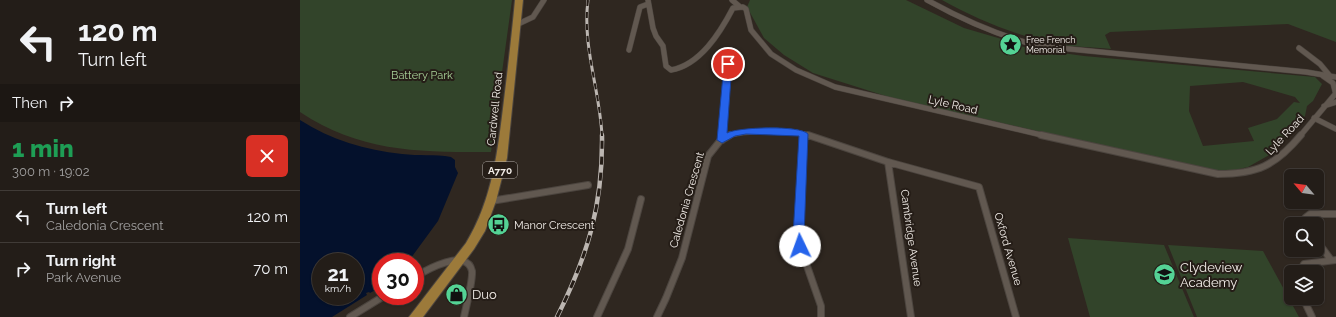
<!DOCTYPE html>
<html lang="en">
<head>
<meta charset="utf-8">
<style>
	body { margin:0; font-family:Raleway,sans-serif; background:#2f2a25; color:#f1f3f6; height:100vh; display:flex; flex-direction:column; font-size:15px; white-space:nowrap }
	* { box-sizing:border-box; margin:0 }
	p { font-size:13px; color:#a3a2a2 }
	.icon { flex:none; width:22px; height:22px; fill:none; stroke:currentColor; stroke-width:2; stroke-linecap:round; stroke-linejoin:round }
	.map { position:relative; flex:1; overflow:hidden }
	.sheet { display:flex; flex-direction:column; background:#231d18; width:300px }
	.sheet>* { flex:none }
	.banner { background:#231d18; color:#f1f3f6; overflow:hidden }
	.needle { width:26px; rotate:299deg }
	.fabs { position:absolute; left:984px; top:169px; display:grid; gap:8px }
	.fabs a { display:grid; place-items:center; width:40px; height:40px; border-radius:6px; background:#231d18; box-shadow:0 1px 3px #0004,0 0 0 1px #403b37; font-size:20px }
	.speed { position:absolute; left:12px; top:253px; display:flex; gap:8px; font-size:20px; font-weight:700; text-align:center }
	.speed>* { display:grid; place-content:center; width:52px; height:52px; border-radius:50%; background:#231d18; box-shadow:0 1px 3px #0004,0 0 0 1px #403b37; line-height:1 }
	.speed small { font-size:10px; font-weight:400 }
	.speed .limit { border:6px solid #d22; background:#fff; color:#111 }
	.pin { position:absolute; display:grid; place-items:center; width:34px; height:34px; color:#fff; margin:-17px; border:2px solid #fff; border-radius:50%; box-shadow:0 1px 4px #0007 }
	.me { position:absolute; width:44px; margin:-22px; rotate:357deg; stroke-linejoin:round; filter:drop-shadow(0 0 3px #0008) }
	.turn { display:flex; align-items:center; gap:14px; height:84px; padding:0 12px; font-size:18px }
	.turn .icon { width:52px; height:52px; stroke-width:2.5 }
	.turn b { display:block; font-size:28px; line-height:34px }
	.then { display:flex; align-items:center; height:38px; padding:0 12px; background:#0003; gap:8px; font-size:15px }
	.round { display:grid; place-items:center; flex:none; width:42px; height:42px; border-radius:6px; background:#2f2a25 }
	.headline { display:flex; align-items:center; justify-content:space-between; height:68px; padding:0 12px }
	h1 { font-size:24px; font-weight:800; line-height:30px; color:#1e9e55 }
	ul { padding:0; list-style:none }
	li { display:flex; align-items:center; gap:12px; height:52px; padding:0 12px; border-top:1px solid #403b37 }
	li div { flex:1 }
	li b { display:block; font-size:15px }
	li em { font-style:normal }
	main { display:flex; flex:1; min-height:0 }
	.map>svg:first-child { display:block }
</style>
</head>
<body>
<main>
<section class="sheet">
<div class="banner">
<div class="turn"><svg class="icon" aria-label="left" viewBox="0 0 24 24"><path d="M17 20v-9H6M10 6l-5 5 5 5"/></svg><div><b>120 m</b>Turn left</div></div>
<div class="then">Then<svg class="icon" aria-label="right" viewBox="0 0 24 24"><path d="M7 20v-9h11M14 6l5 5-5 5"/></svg></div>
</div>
<div class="headline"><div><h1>1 min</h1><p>300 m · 19:02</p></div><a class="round" style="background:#d93025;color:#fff"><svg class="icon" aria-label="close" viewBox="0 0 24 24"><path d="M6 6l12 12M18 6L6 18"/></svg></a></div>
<ul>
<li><svg class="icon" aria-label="left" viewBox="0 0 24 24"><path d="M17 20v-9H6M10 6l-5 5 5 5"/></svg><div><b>Turn left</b><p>Caledonia Crescent</p></div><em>120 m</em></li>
<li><svg class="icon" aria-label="right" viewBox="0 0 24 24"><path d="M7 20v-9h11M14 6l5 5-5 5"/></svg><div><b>Turn right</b><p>Park Avenue</p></div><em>70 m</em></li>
</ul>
</section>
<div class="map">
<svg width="1036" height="317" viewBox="0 0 1036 317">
	<rect width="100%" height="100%" fill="#2f2720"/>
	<!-- green -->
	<path fill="#32442a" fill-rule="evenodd" d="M0 0H212L191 152C120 152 62 153 0 112Z
		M450 0H606L664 28 705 40 701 44 713 50 719 46 740 50 784 56 1015 77 1022 84 1013 101 1007 106 1005 116 971 154 948 167 926 172 894 167 592 98 513 73 484 55 464 38 447 7ZM943 82 995 97 1000 103 994 102 977 119 948 128 954 141 903 146 889 111 890 86Z
		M642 0H1036V42L988 24 810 32 805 35 811 49C791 47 770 47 750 43 713 34 676 19 642 0Z
		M768 238 864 245 894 317H790Z
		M868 245 963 251 999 317H897Z"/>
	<!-- water -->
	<path fill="#04112c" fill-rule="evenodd" d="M0 120C31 140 65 150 102 154 118 156 135 154 151 157L155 160V167L158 173 138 221 108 262H81V287L70 293 69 292 66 293 67 295 32 317H0ZM21 262H55V296H21Z"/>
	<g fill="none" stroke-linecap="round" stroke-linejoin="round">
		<defs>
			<path id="minor-far1" d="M348 0 353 28 356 36 363 46 366 66 371 70C400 65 420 33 433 8L443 7 446 9 451 30 471 54 496 70 535 87 746 136
				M432 0 439 6
				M627 0C663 20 699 36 739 46L1006 72 1036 77
				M216 25 233 17 244 0
				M999 48 1020 64 1030 76
				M329 50 340 7 348 4
				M1023 76 1033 83 1036 95
				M1024 106 1036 102
				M1014 118 1036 129
				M422 136 428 63
				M427 136C447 129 491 130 511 136
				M504 136V134
				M1000 136 1036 93"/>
			<path id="minor" d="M504 135 498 236 500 246 521 306V317
				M508 135 588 162 679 187 716 317
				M741 135 918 174C957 174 975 166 1001 135
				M422 140V135
				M588 162 611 317
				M191 201 288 185
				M1005 224V218L1010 214H1036
				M1017 241 1031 260
				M1000 272 1004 264 1036 260
				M115 277C126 270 167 247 172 271 173 280 166 307 164 317
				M1003 298 1012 317
				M50 317 84 296
				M297 317 328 249 341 199
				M357 317 366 298 382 258 408 156 420 141 430 135"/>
			<path id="primary" d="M215 0H223L207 158 196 201 185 231 174 249 123 317H109L166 243C193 199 198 149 204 100 208 67 212 33 215 0Z"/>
		</defs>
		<!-- minor-far1 casing -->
		<use href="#minor-far1" stroke="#4c453f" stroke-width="6"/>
		<!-- minor casing -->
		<use href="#minor" stroke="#4c453f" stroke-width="8"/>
		<!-- primary casing -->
		<use href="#primary" stroke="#4c453f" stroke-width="2"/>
		<!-- minor-far1 -->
		<use href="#minor-far1" stroke="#615850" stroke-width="5"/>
		<!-- minor -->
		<use href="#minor" stroke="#615850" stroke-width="6"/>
		<!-- primary -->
		<use href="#primary" fill="#9c7a3a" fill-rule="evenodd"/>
		<defs>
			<path id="rail-far1" d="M288 0C282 47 300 90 302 136"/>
			<path id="rail" d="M257 317C288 255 303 205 302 135"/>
		</defs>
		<!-- rail-far1 casing -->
		<use href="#rail-far1" stroke="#bcb6b1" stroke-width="3"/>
		<!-- rail casing -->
		<use href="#rail" stroke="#bcb6b1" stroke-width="4.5"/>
		<!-- rail-far1 -->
		<use href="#rail-far1" stroke="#251d17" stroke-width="2" stroke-dasharray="6" stroke-linecap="butt"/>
		<!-- rail -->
		<use href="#rail" stroke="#251d17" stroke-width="3" stroke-dasharray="8" stroke-linecap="butt"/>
	</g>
	<!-- route -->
	<path fill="#2563eb" stroke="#184099" d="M428 61 432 64 427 133C438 127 500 125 508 134L504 236 505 246 504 250 500 251 496 250 493 236 499 136 446 134 435 136 422 143 417 140 424 64Z"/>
	<!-- icons -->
	<defs>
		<symbol id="sight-disc" viewBox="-11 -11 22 22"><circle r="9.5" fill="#54d395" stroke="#251d17"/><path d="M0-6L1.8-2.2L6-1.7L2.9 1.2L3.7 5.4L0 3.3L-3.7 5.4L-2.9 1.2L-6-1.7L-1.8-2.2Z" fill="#111"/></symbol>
		<symbol id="bus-disc" viewBox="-11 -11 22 22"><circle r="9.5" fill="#54d395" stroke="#251d17"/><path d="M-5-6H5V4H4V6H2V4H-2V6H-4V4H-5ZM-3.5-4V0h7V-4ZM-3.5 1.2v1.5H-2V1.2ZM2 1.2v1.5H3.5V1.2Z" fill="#111"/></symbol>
		<symbol id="school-disc" viewBox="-11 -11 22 22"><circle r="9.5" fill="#54d395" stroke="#251d17"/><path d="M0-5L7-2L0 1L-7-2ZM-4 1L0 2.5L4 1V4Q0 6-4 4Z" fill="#111"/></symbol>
		<symbol id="shop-disc" viewBox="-11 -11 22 22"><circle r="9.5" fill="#54d395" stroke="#251d17"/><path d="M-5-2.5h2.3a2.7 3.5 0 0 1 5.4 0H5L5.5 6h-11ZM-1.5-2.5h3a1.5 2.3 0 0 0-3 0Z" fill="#111"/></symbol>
	</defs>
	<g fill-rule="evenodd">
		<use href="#sight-disc" x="698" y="32" width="25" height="25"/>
		<use href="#bus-disc" x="186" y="212" width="25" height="25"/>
		<use href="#school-disc" x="852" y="262" width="25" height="25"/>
		<use href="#shop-disc" x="144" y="282" width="25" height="25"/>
	</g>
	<g text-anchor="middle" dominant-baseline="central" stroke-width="4" stroke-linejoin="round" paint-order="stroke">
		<!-- far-poi labels -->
		<g font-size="9" fill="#f3eee9" stroke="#251d17" text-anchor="start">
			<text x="726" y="40">Free French<tspan x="726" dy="10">Memorial</tspan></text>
		</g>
		<!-- shield labels -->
		<rect fill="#251d17" stroke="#b5afaa" stroke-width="1" x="183" y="162" width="34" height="16" rx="3"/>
		<g font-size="10" font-weight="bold" fill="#f3eee9">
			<text x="200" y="170">A770</text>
		</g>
		<!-- park labels -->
		<g font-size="11" fill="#a7d097" stroke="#251d17">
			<text x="122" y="75">Battery Park</text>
		</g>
		<!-- street labels -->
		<g font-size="11" fill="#f3eee9" stroke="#251d17">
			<text transform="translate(653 105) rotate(13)">Lyle Road</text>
			<text transform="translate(195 109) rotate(-84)">Cardwell Road</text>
			<text transform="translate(985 135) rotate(-47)">Lyle Road</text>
			<text transform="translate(387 200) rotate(-74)">Caledonia Crescent</text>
			<text transform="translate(611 238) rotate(82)">Cambridge Avenue</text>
			<text transform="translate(708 249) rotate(74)">Oxford Avenue</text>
		</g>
		<!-- poi labels -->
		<g font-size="11" fill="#f3eee9" stroke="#251d17" text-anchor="start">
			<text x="214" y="225">Manor Crescent</text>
		</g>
		<!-- near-poi labels -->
		<g font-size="13" fill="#f3eee9" stroke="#251d17" text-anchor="start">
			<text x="880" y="267">Clydeview<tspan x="880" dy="15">Academy</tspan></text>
			<text x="172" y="294">Duo</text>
		</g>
	</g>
</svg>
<div class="fabs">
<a><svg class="needle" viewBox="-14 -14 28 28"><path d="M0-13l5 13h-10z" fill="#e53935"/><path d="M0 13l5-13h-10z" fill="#a3a2a2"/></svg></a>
<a><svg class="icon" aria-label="search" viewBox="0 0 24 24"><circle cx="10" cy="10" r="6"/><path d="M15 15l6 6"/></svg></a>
<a><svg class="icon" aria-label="layers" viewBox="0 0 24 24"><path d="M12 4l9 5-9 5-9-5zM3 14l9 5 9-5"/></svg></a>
</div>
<div class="speed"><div>21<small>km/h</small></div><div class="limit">30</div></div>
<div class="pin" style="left:428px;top:64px;background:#d93025"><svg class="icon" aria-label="arrive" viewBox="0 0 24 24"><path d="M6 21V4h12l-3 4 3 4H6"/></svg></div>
<svg class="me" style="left:500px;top:246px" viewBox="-20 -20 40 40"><circle r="19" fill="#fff"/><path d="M0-13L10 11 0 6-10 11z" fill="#2563eb"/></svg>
</div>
</main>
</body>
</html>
